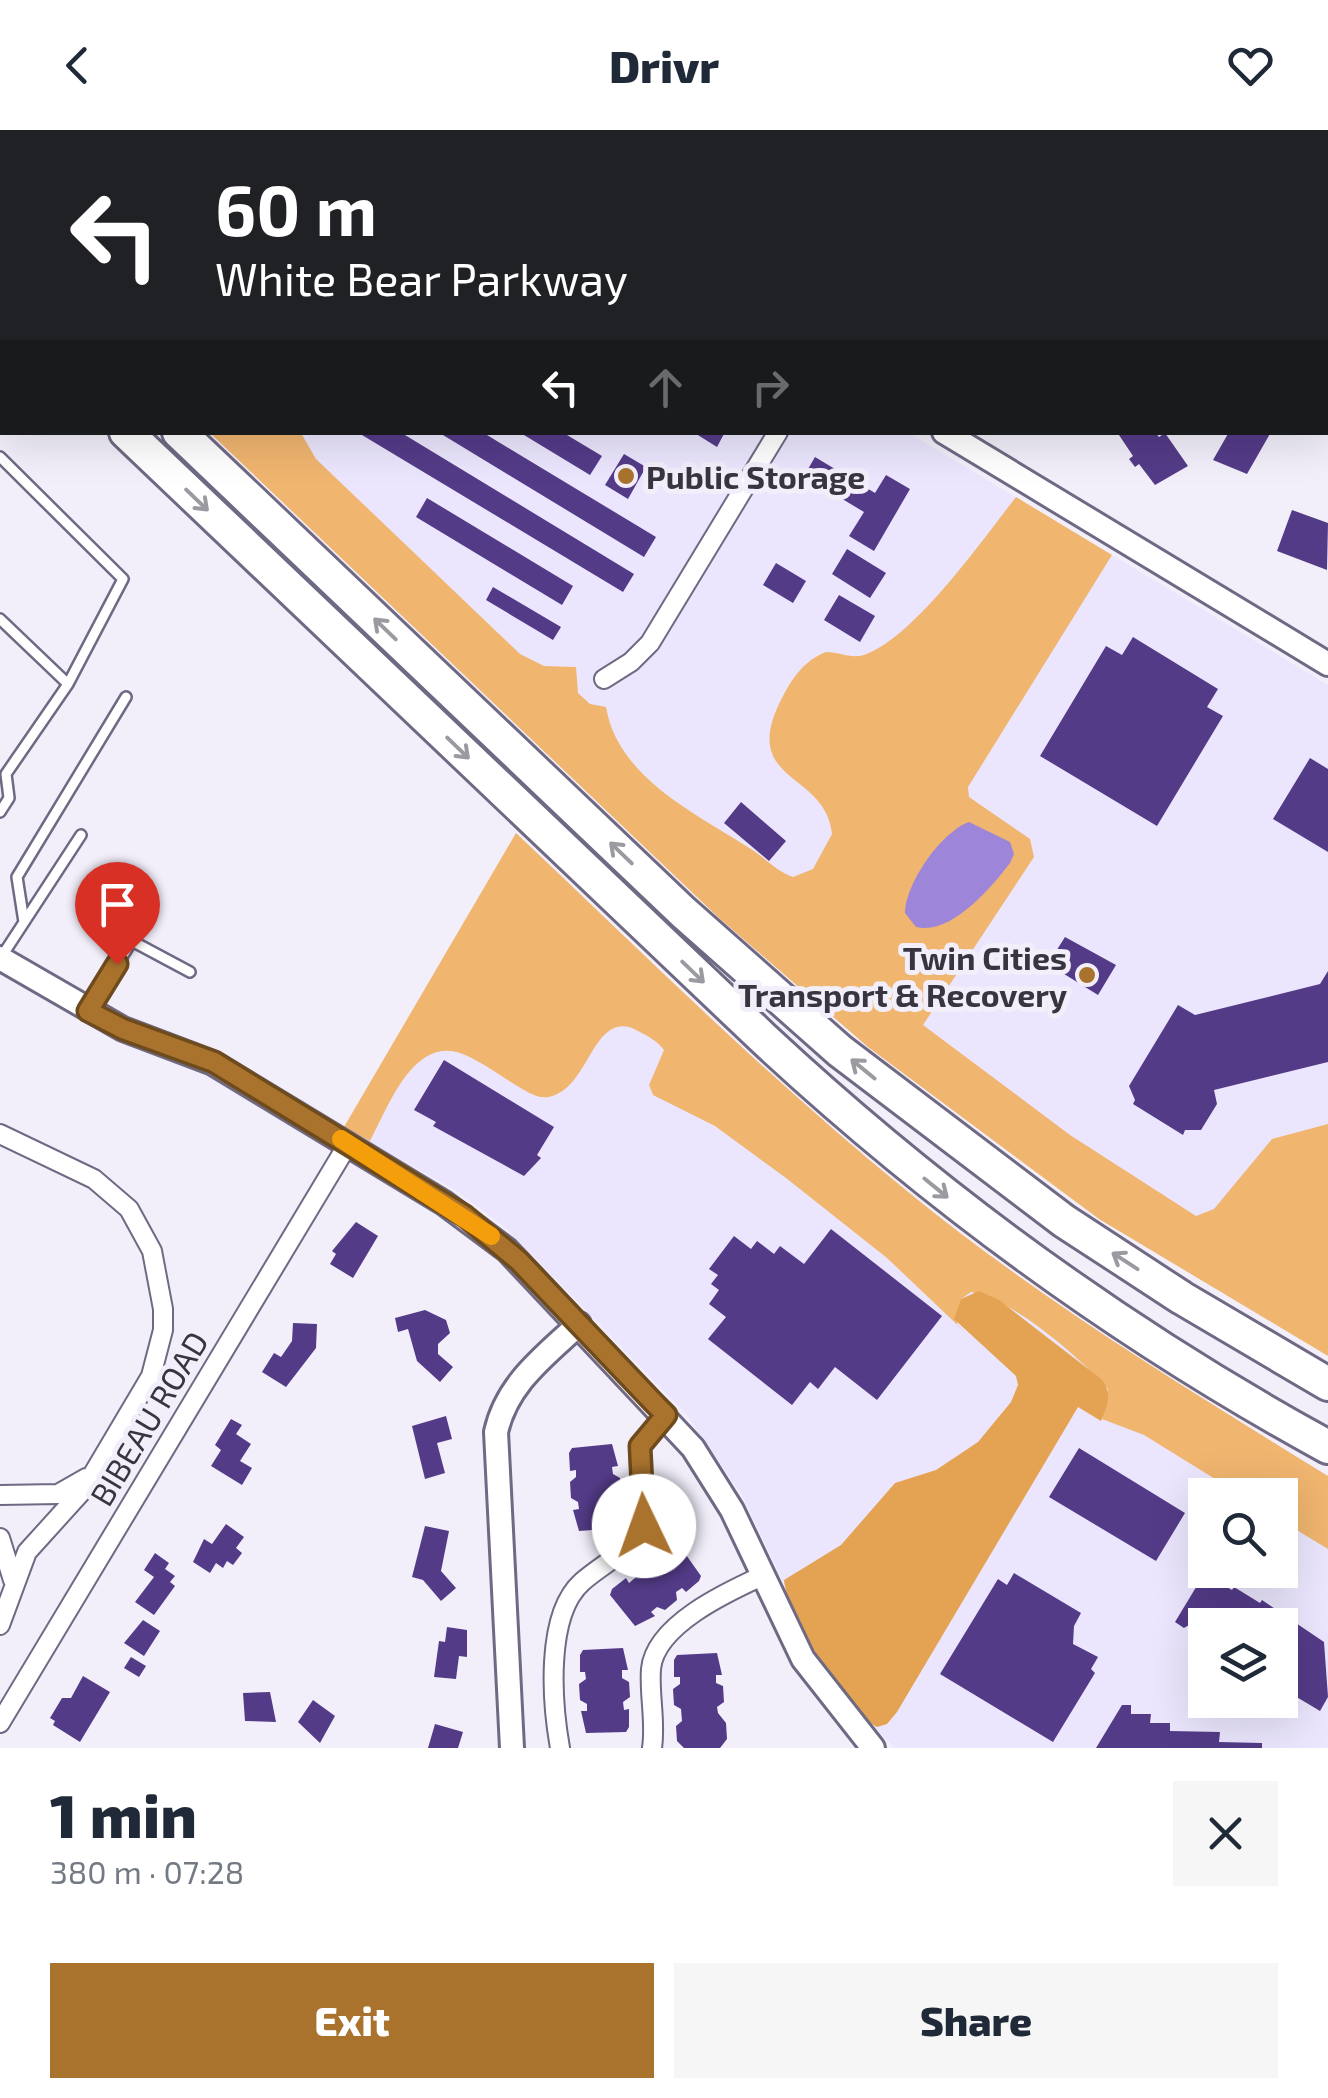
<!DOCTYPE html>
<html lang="en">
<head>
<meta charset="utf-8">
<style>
	body { margin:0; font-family:"Exo 2",sans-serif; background:#f6f6f7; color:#1f2937; height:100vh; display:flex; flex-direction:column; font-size:38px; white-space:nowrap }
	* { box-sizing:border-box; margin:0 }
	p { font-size:32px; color:#747a83 }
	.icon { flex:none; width:55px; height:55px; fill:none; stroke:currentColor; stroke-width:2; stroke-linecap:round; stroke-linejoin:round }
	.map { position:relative; height:1618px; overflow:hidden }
	.sheet { display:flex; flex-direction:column; background:#fff; flex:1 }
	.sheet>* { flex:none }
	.top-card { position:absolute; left:0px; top:0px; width:1330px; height:305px; box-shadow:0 10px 40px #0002; background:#202124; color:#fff; overflow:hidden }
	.tools { position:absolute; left:1188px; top:1348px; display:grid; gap:20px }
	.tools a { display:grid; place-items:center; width:110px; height:110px; border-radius:0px; background:#fff; box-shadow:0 10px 40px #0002; font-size:50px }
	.pin { position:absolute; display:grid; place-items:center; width:85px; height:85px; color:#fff; margin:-102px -42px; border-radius:50% 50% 50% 0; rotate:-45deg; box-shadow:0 0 10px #0007 }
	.pin .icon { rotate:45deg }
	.me { position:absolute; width:110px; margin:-55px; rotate:357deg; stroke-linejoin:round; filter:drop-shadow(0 0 8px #0008) }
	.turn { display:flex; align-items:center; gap:35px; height:210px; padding:0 50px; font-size:45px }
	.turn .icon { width:130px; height:130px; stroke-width:2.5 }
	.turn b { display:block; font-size:70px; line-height:85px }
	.lanes { display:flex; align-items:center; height:95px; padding:0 50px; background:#0003; justify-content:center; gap:50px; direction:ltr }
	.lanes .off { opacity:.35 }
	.round { display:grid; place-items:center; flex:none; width:105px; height:105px; border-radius:0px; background:#f6f6f7 }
	.headline { display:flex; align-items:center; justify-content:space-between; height:170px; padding:0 50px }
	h1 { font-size:60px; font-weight:800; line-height:75px }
	.primary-button { display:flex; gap:20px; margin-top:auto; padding:20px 50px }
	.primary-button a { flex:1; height:115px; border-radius:0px; background:#a9732d; color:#fff; font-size:40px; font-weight:800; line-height:115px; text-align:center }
	.primary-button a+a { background:#f6f6f7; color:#1f2937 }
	header { display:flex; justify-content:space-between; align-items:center; height:130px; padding:0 50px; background:#fff; font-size:45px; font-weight:800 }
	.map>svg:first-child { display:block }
</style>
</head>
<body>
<header><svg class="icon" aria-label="back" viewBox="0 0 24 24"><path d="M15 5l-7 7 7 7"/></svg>Drivr<svg class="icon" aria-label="heart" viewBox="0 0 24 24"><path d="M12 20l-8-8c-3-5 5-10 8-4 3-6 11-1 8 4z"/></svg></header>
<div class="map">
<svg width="1328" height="1618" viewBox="0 0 1328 1618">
	<rect width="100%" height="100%" fill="#f2effb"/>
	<!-- built -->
	<path fill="#ebe6fd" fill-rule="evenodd" d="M0 0H408L412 2H2V70Z
		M249 303H909L1328 555V1186L1117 1066Z
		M517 732 699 904 1328 1396V1618H895L876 1599 815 1519 742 1365 686 1284 507 1099 457 1061 354 1003ZM1205 1365H1280V1440H1205ZM1205 1495H1280V1570H1205Z"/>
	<!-- green -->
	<path fill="#f0b56f" d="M210 303H301L316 329 520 524 544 536 576 537 578 563 590 574 606 577C618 649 699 685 754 721 767 730 778 742 793 747L813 739 832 704C826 640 736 654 783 566 793 547 805 530 826 522 839 522 851 529 864 525 914 508 983 409 1016 367L1112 425 968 657 969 667 1030 709 1034 727 923 895 1070 1005 1196 1086 1214 1079 1272 1009 1328 994V1226L1099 1089 868 917 719 788Z
		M516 703C645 825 770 950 907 1061 1039 1169 1184 1257 1328 1346V1419L1280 1390V1365H1241L1144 1305 1102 1289 1108 1259C1078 1226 1014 1170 971 1162L961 1169 957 1195 967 1204 887 1128 786 1048 715 996 653 965 649 955 664 920C658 912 650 907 640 902 595 875 591 952 555 965 541 971 531 964 519 957 500 946 480 930 460 923 412 907 387 980 370 1011L344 997Z"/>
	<!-- forest -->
	<path fill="#e4a352" d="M979 1161 999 1170 1100 1248C1113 1261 1108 1275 1101 1291L1078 1277 897 1582 887 1594 877 1597C846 1580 787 1486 784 1450L841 1415 895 1353 936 1340 978 1312 1011 1272 1018 1255 1016 1246 954 1189 961 1169Z"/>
	<!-- water -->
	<path fill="#9d85d9" d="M969 692 1010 712 1014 724 1010 733C991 758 950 806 916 797L905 783C905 754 941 702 969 692Z"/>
	<!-- building -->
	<path fill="#543b88" d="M357 302H400L634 444 623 462Z
		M438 302H482L656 407 644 427Z
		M519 302H562L602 326 590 345Z
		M693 302H725L717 317Z
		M1117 302H1155L1159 307 1165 303 1188 336 1155 355 1139 334 1135 337 1129 329 1133 326Z
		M1229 302H1271L1247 344 1213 330Z
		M624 324 646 337 628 369 605 355Z
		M815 327 875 363 886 345 910 359 874 421 849 406 864 382 804 346Z
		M427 368 573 456 562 475 416 387Z
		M1292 380 1328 393 1327 440 1277 421Z
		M847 419 886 443 870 468 832 444Z
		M776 433 806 451 793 473 763 455Z
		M493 457 561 497 553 510 486 470Z
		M839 465 875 486 860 512 824 490Z
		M1133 507 1218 559 1207 577 1223 586 1157 696 1040 626 1106 516 1122 525Z
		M1310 628 1328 639V722L1273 689Z
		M741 672 786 711 769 731 724 693Z
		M1065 807 1116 835 1098 865 1048 834Z
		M1328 841V932L1214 960 1217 974 1201 1000H1185L1183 1005 1133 974 1135 970 1129 956 1178 875 1195 885 1320 854Z
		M444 930 554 997 537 1025 541 1028 524 1046 433 996 436 992 414 980Z
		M356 1092 378 1106 353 1148 330 1134 336 1124 332 1121Z
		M831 1099 942 1186 877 1270 835 1237 818 1259 810 1252 792 1275 708 1209 726 1187 709 1174 719 1160 711 1154 718 1145 709 1139 734 1106 751 1119 757 1111 774 1124 780 1116 804 1134Z
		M425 1180 446 1190 450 1203 438 1214V1224L453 1237 440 1252 417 1231 408 1199 398 1202 395 1188Z
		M293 1193 317 1194 316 1218 286 1257 262 1242 274 1223 281 1227 292 1211Z
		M446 1286 452 1309 437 1313 445 1343 425 1349 412 1296Z
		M231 1289 242 1295 236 1304 251 1314 240 1331 252 1338 242 1355 211 1336 221 1320 215 1315Z
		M612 1314 618 1336 612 1337 613 1344 620 1348 621 1364 615 1368V1376L621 1375 622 1393 619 1398 579 1401 573 1380 579 1379 578 1372 571 1368 570 1352 576 1347V1340L570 1341 569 1323 572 1318Z
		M1079 1318 1185 1383 1156 1431 1049 1367Z
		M226 1394 244 1407 236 1418 242 1423 233 1435 227 1431 223 1438 216 1433 210 1443 193 1432 204 1409 212 1414Z
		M425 1396 449 1401 441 1441 456 1458 441 1471 423 1450 412 1447Z
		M671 1414 684 1422 701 1446 699 1451 686 1462 682 1458 676 1462 677 1470 665 1480 657 1477 651 1482 655 1486 635 1496 610 1465 612 1459 626 1448 629 1453 635 1448 634 1440 647 1430 654 1433 660 1429 657 1424Z
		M155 1423 169 1433 165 1439 175 1446 170 1452 175 1456 154 1485 135 1472 154 1447 144 1440Z
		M1014 1443 1081 1483 1074 1496 1073 1514 1098 1527 1091 1539 1095 1543 1053 1612 940 1544 998 1449 1007 1455Z
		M1204 1444 1232 1460 1234 1457 1260 1473 1262 1470 1324 1512 1328 1567 1320 1581 1280 1557V1495H1205V1510L1189 1495 1184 1498 1175 1492Z
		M143 1490 160 1501 144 1526 124 1513Z
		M447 1497 467 1500V1527L459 1526 456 1549 434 1547 439 1511 445 1512Z
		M623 1518 628 1540H622V1548L629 1552 630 1567 623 1572 624 1580 629 1579V1597L626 1602 586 1603 581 1581H587V1574L580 1570 579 1554 586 1549 585 1542H580V1525L583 1520Z
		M717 1523 722 1545H716V1553L723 1556 724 1572 717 1577 718 1583 726 1593 727 1609 720 1618H684L677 1611 676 1596 682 1591 681 1579 674 1575 673 1559 680 1554V1547H674V1530L677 1525Z
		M131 1527 146 1536 139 1547 124 1538Z
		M83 1546 110 1562 80 1612 53 1595 55 1591 50 1588 62 1568H71Z
		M270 1562 276 1592 245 1591 243 1563Z
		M313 1570 335 1586 320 1613 298 1592Z
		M1122 1575H1131V1584H1151L1150 1593H1170V1601L1220 1602 1219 1612 1262 1613V1618H1096Z
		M435 1594 463 1602 458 1618H428Z"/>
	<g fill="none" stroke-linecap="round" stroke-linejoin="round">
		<defs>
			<path id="service" d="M0 327 123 449 68 554 6 644 9 668 0 682
				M0 489 68 554
				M24 792 17 747 126 567
				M2 826 81 705
				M89 879 132 811 190 842"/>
			<path id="minor" d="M1172 0 1174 2
				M604 549 631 532 650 513 778 302
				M0 1004 94 1049 129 1079 152 1121 163 1179V1200L151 1246 84 1359 27 1422 0 1495
				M0 1365 58 1364 86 1348
				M0 1408 13 1450
				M0 1593 348 1014
				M560 1618C552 1573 545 1485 582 1452 601 1435 628 1422 643 1402L639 1316 666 1285
				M652 1618C656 1592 649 1565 651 1539 655 1495 727 1462 762 1446"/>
			<path id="tertiary" d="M443 0 448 2
				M958 2 960 0
				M944 302 1328 534
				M0 828 123 899 213 933 444 1073 507 1120 693 1318 732 1380 803 1529 873 1618
				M512 1618 496 1302C507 1253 545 1226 579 1194"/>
			<path id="motorway" d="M0 132 2 134
				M0 182 2 185
				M126 302 764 909C935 1068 1123 1205 1328 1317
				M179 302 683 782 840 921 1064 1091 1182 1168 1328 1254"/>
		</defs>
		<!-- service casing -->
		<use href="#service" stroke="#706984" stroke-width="14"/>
		<!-- minor casing -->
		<use href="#minor" stroke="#706984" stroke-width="22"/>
		<!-- tertiary casing -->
		<use href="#tertiary" stroke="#706984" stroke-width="28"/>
		<!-- motorway casing -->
		<use href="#motorway" stroke="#706984" stroke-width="38"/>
		<!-- service -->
		<use href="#service" stroke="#fff" stroke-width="9"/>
		<!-- minor -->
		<use href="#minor" stroke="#fff" stroke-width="18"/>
		<!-- tertiary -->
		<use href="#tertiary" stroke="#fff" stroke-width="22"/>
		<!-- motorway -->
		<use href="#motorway" stroke="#fff" stroke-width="32"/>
	</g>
	<!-- one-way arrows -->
	<defs><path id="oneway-shaft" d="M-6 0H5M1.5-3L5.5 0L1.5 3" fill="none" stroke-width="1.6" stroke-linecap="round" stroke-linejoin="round" transform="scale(2.5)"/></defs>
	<g stroke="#9c9aa0">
		<use href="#oneway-shaft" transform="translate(197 370) rotate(44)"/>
		<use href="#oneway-shaft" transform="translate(385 499) rotate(-136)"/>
		<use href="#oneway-shaft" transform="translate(458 618) rotate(44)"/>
		<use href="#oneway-shaft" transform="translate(621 723) rotate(-136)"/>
		<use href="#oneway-shaft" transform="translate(693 842) rotate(44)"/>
		<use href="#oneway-shaft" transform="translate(863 939) rotate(-141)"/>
		<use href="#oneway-shaft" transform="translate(936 1058) rotate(39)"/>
		<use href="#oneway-shaft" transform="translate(1125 1131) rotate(-147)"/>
	</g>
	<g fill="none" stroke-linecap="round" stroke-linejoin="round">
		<defs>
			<path id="route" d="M117 834 88 881 123 899 214 932 465 1086 519 1131 655 1274 666 1285 640 1316 644 1396"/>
		</defs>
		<!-- route casing -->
		<use href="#route" stroke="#6e4b1d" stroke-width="25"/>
		<!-- route -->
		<use href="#route" stroke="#a9732d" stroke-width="18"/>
		<!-- slow -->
		<path stroke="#f59e0b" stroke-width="18" d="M341 1009 491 1106"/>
	</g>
	<!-- markers -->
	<g fill="#a9732d" stroke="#f2effb" stroke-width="4">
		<circle cx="626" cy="346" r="10"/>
		<circle cx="1087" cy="845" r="10"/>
	</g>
	<g text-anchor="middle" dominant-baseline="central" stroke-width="10" stroke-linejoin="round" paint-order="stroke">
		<!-- poi labels -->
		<g font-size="32" font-weight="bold" fill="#383541" stroke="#f2effb" text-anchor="start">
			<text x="646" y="346">Public Storage</text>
			<text x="1067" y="827" text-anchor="end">Twin Cities<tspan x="1067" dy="37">Transport &amp; Recovery</tspan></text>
		</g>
		<!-- street labels -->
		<g font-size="32" fill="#383541" stroke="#f2effb">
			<text transform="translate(148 1288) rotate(-59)">BIBEAU ROAD</text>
		</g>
	</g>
</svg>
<div class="tools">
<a><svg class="icon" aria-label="search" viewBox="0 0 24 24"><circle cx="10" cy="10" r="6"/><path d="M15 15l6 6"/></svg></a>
<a><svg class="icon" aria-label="layers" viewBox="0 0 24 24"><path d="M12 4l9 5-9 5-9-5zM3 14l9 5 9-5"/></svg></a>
</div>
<div class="pin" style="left:117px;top:834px;background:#d93025"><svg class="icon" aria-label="arrive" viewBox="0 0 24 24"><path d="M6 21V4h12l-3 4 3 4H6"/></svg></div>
<svg class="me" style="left:644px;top:1396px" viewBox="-20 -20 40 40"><circle r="19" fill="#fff"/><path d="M0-13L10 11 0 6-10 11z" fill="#a9732d"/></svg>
<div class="top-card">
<div class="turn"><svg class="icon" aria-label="left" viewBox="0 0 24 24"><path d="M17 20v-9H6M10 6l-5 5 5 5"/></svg><div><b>60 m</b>White Bear Parkway</div></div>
<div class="lanes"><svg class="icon" aria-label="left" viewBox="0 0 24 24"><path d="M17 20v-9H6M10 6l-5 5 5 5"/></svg><svg class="icon off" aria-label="ahead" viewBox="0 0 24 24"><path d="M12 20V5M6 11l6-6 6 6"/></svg><svg class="icon off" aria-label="right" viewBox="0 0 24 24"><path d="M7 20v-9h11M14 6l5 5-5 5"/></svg></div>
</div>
</div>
<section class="sheet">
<div class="headline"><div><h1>1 min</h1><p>380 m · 07:28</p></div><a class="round"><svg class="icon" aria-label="close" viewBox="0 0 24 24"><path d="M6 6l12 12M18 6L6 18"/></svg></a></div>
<div class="primary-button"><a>Exit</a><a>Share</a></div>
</section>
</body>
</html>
